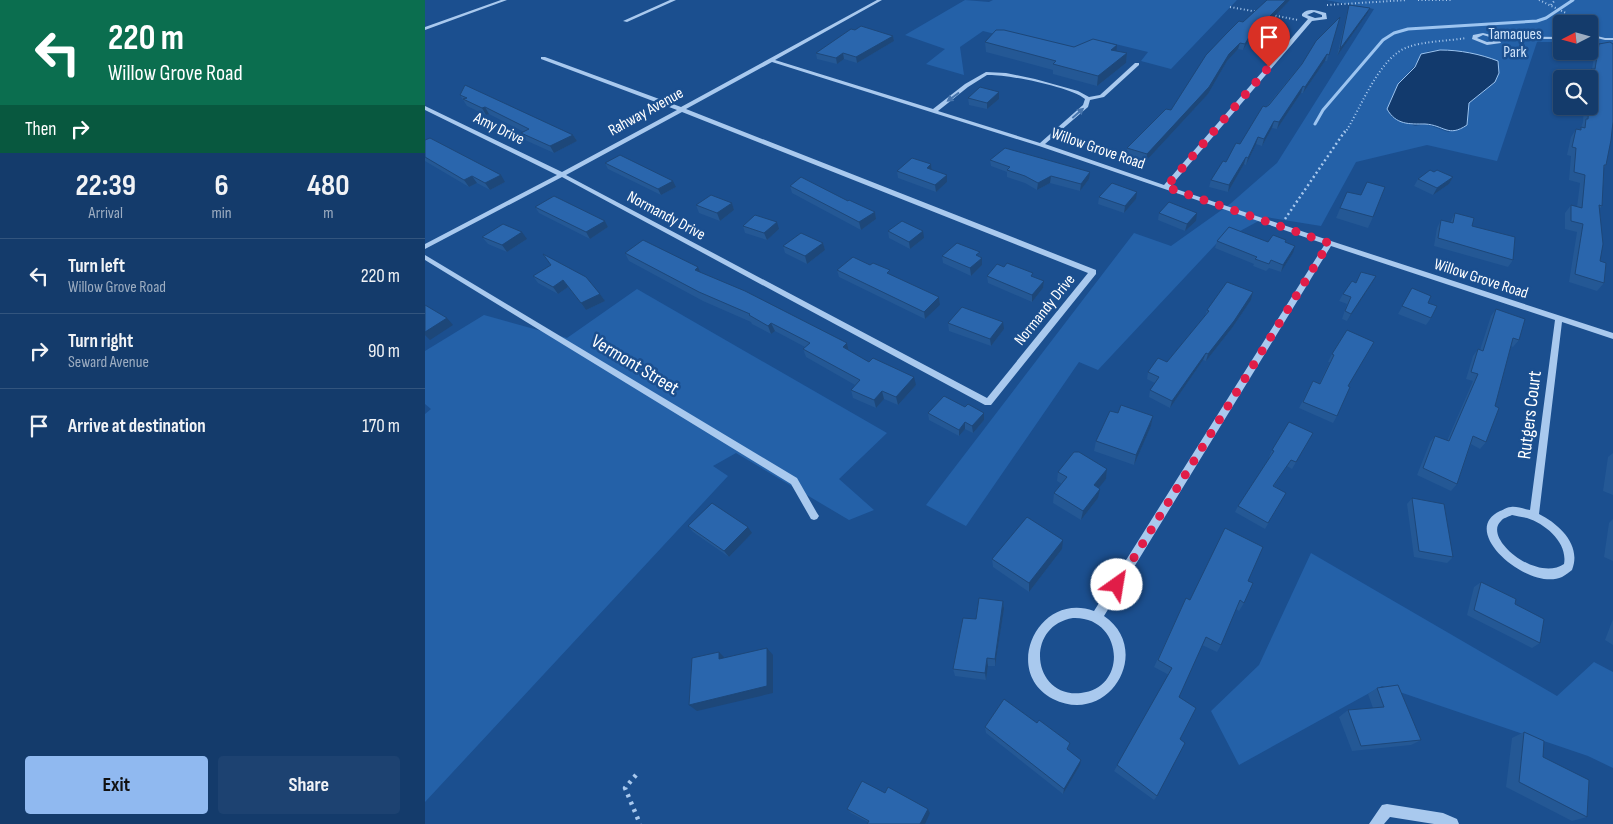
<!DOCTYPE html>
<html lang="en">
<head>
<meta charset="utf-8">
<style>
	body { margin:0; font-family:"Sofia Sans Condensed",sans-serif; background:#1d4271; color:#f1f3f6; height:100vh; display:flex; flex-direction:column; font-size:19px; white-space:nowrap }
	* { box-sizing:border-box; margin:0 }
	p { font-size:16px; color:#9dadc1 }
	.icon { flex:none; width:28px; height:28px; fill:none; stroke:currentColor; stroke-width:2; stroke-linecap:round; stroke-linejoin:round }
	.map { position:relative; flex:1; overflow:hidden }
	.sheet { display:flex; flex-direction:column; background:#143b6b; width:425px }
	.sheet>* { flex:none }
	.guide { background:#0b6e4f; color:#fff; overflow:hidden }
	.needle { width:32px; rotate:264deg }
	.fabs { position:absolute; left:1128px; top:15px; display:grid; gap:10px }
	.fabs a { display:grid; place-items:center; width:45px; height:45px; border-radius:5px; background:#143b6b; box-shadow:0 1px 4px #0004,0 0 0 1px #33557e; font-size:25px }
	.pin { position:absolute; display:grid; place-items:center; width:42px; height:42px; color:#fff; margin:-51px -21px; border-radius:50% 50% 50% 0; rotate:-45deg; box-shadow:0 0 5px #0007 }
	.pin .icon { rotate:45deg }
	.me { position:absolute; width:55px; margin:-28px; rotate:32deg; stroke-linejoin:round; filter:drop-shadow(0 0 4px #0008) }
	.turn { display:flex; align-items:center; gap:18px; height:105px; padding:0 25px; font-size:22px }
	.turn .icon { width:65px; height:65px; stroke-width:2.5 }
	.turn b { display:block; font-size:35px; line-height:42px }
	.then { display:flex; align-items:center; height:48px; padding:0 25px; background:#0003; gap:10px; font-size:19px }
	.eta { display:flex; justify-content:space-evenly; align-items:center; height:85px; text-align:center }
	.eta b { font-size:30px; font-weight:700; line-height:35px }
	.primary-button { display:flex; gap:10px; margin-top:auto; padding:10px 25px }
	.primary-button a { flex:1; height:58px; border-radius:5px; background:#90b9f0; color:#111; font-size:20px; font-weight:700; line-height:58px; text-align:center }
	.primary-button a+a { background:#1d4271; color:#f1f3f6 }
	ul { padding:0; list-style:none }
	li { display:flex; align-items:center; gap:15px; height:75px; padding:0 25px; border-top:1px solid #33557e }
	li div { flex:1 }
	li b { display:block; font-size:19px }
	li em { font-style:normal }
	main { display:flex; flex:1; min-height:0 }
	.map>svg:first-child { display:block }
</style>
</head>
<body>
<main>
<section class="sheet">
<div class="guide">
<div class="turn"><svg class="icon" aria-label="left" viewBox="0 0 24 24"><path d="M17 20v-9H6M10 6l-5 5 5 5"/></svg><div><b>220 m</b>Willow Grove Road</div></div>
<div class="then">Then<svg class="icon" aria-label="right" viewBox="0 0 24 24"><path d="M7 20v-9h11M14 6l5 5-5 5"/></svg></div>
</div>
<div class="eta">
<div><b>22:39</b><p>Arrival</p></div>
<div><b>6</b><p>min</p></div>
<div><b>480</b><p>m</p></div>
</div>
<ul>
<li><svg class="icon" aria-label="left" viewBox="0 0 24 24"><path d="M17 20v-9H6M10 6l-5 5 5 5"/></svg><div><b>Turn left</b><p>Willow Grove Road</p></div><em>220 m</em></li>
<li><svg class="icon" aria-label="right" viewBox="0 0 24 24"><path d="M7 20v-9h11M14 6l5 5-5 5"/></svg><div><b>Turn right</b><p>Seward Avenue</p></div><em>90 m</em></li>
<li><svg class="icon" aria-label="arrive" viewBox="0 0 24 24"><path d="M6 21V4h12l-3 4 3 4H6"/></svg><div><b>Arrive at destination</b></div><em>170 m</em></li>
</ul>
<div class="primary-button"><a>Exit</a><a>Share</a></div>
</section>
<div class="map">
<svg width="1188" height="824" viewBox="0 0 1188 824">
	<rect width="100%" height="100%" fill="#1b4f8f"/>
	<!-- green -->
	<path fill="#2461a8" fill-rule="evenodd" d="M540 0 564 2 568 0H812L746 69 716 61 723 52 678 41 651 54 558 31 535 47 539 75 501 64 520 49 480 35Z
		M901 0H1188V44L1164 43V24H1136V42H1112L1072 161 1002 145 931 162 896 226 841 217 791 244 673 370 654 362 541 526 501 505 709 233 746 246 805 204 852 163 949 9ZM1015 50H1027L1062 57 1070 82 1044 103 1042 125 1023 132 1001 124 990 126 967 117 963 109 973 84 1003 51Z
		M212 289 462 433 414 479 449 510 424 520 311 453 288 466 303 476 0 802V414L6 409 0 404V351L59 315 142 338Z
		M886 553 1132 696 1169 662 1188 672V768L1163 756 957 686 814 765 786 711 834 665Z"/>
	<!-- water -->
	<path fill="#123a6d" stroke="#9cc4f0" d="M1015 50C1035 50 1055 54 1073 61L1074 73 1070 82 1044 103 1042 125C1023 138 1019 125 1000 124 984 124 971 125 962 109L973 84 990 67 996 54Z"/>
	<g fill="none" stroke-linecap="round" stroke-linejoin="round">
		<!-- stream -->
		<path stroke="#9cc4f0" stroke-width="3" d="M890 124 898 110 958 40 969 33 983 29 1112 21 1121 18 1148 0"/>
		<!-- path-far2 -->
		<path stroke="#a9c9ee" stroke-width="2" stroke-dasharray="1 2.5" stroke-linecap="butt" d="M993 0H1026
			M1114 0 1141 13
			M902 5 982 0
			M1126 5 1130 0
			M805 7 833 12
			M847 15 873 20
			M920 133C936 108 954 57 983 47 1000 41 1024 41 1041 38"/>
		<!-- path-far1 -->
		<path stroke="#a9c9ee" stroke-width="2.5" stroke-dasharray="2 3" stroke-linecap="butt" d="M860 219 920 131"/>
		<!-- path -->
		<path stroke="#a9c9ee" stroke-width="4.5" stroke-dasharray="3 5" stroke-linecap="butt" d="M211 775 200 788 215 824"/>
		<!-- minor -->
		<path fill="#a9c9ee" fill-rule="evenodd" d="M76 0H82L0 30V27Z
			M245 0H251L202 22 198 21Z
			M452 0H457L350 60 508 109 540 84 561 72 581 73 610 79 653 91 664 97 675 95 710 63H714V65L679 97 665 100 663 107 620 144 739 185 883 19 877 16V14C884 7 892 11 901 13L902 19 887 21 745 187 906 241 1188 333V339L1137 322 1114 514C1134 524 1157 545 1147 570 1144 572 1141 575 1137 577 1104 592 1032 531 1075 511 1078 510 1082 507 1086 507 1091 506 1099 509 1105 510L1130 320 906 246 679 616C729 650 684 727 628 699 576 672 613 591 669 611L900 244 614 146 347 62 261 109 671 270V274L566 405H560L137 177 0 249V244L132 175 0 110V106L137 172 252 110 116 59V57H120L256 107ZM889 12 897 15V17L890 18 882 15ZM562 75C581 74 646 87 660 99L658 105 615 143 513 111 543 87ZM257 112 663 273 562 398 141 175ZM1087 515C1092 516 1097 517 1102 518 1121 524 1143 543 1139 564 1112 583 1057 538 1076 521 1078 518 1083 517 1087 515ZM648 618C698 616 704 688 656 693 607 698 599 626 648 618Z
			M1151 17H1153V19L1147 21 1146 24H1142L1143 19Z
			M1058 33 1070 36 1136 37V39H1074L1076 43 1062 45 1047 39 1048 35ZM1058 35 1068 38 1071 41 1062 42 1052 38Z
			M1164 34 1180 38H1188V40H1180L1164 36Z
			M0 255 372 478 392 513 394 516 392 519 389 520 386 519 366 484 0 260Z
			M962 804 1018 813 1032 819 1034 824H1009L965 817 959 824H944L957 805Z"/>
	</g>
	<!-- wall -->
	<path fill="#245895" d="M842 0H865L833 33 829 32 818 50 813 49 802 61 783 94 721 161 701 155 702 148 746 110 818 22Z
		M924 5 942 14 912 56 922 12Z
		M915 17 902 61H900L878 93H876L852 129 847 128 837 146 831 144 821 165 819 164 803 192 784 187 786 180 815 144 841 107Z
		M468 36 469 41 432 63 419 59 412 64 392 59 391 53Z
		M560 42 649 47 691 51 702 53 701 63 672 86 628 74V70L561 52Z
		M1174 44 1181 165 1179 168 1177 206 1174 209 1175 261 1179 283 1172 291 1144 282 1152 232 1140 229V213L1146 205 1152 207 1155 183 1144 180 1146 156 1142 155 1146 137 1151 129 1155 130 1158 122 1159 106H1164V79H1161V76L1167 69 1170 51Z
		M574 92V99L562 109 544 105 543 98Z
		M35 95 148 135 152 141 129 153 100 140 96 133 99 132 64 114 61 115 42 106Z
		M0 140 80 182 65 190 52 183 44 187 0 161Z
		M565 160 664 179 655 191 625 183 612 190 600 183 582 177V172L566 166Z
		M180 163 251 187 236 195 183 169Z
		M506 164 507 170 522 175V182L511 192 473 178 472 171Z
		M1028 177 1024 184 1008 195 989 186 993 179Z
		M365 186 423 201 450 212 451 219 436 230 367 193Z
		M922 192 936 195 948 217 943 228 911 218Z
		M674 197 711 199 699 213 673 204Z
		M307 203 309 210 295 221 274 213 271 205Z
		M110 207 180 221 183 227 165 239 114 213Z
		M734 213 771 221 760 231 733 220Z
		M1030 213 1047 226 1088 260 1083 267 1009 246 1012 228 1016 220 1025 223Z
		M318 226 354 229 342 240 320 233Z
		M463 231 499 238 485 249 464 238Z
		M57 237 102 239 82 252 63 244Z
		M861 240 860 242 868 253 856 272 844 268 841 271 828 266 829 264 790 248 792 241 843 242Z
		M398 243 400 250 382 264 360 253 358 246Z
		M200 253 275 272 422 343 424 351 444 362 491 385 473 405 459 399 451 408 428 398 426 390 430 385 381 357 378 349 380 347 350 331 346 334 327 324 326 322 278 301 204 261Z
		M118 254 175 294 180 301 161 310 143 287 133 294 113 283 108 276 126 265Z
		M517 256 555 257 557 265 546 276 518 263Z
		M412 270 466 275 514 297 515 305 500 319 414 277Z
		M936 272 947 283 922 321 917 319 922 304 914 301 918 294 931 283Z
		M562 276 608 277 619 281 618 288 607 302 563 283Z
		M987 288 1003 303 1006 318 1001 325 973 314Z
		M828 292 826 300 807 328 781 361 778 360 745 408 724 397 725 390 730 383 722 379 723 372 742 362 780 316 782 310Z
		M1071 309 1094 340 1088 347 1086 346 1070 406 1061 442 1055 449 1046 444 1032 484 1026 491 992 475 1005 442 1010 436 1022 441 1048 381 1041 379 1048 356 1053 349 1055 350 1066 316Z
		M523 323 579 329 566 346 524 331Z
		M922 330 924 386 912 416 908 423 874 408 888 381 894 384 905 362H903L907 354Z
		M503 413 559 420 548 433 540 429 534 436 504 420Z
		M693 413 728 416 726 426 709 465 669 451 671 441Z
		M888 433 867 469 862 466 849 486 861 493 840 529 810 512 813 506 845 457H844L847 450Z
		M1188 453V495L1178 491 1183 457Z
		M682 469 681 479 673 488V498L656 520 628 503 629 493 637 484 632 481 633 472Z
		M987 498 1028 557 1022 563 989 557 982 504Z
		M1188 519V561L1179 557 1184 523Z
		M263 526 327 533 304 557 268 532Z
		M637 549 604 592 568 567 567 559Z
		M823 581 819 603 814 611 811 609 796 645 792 652 777 645 754 697 755 739 732 796 729 800 689 771 744 675 729 667 761 598 765 600Z
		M1056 582 1090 604 1115 643 1107 648 1042 615 1049 587Z
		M578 601 579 609 570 666H563L561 680 530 676 528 669 551 619Z
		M1188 619V645L1180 640Z
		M952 688 996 740 986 745 927 751 914 717 923 710 948 708 943 694Z
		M612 723 645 743 643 750 655 765 638 794 561 733 560 727Z
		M1099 732 1118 757 1162 817 1147 821 1081 787 1087 738Z
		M460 793 503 809 505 813 443 822 426 813 422 809Z"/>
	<!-- shaded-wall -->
	<path fill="#1d4779" d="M861 0H865L833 33 835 26Z
		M945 8 942 14 912 56 915 49Z
		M831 25 829 32 818 50 820 44Z
		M468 36 469 41 432 63 431 57Z
		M815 43 813 49 802 61 783 94 721 161 722 154 804 54Z
		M692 45 691 54 686 50Z
		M418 53 419 59 412 64 411 58Z
		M702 53 701 63 672 86 673 76Z
		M902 54 900 61 878 93 880 87Z
		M878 86 876 93 852 129 854 122Z
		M574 92V99L562 109V103Z
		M60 107 64 114 61 115 57 108Z
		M849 121 847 128 837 146 839 139Z
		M148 135 152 141 129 153 125 146Z
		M833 137 831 144 821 165 823 158Z
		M821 157 819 164 803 192 804 185Z
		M506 164 507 171 502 168Z
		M665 172 664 179 655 191 656 184Z
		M76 175 80 182 65 190 60 183Z
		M522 175V182L511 192 510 185Z
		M47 176 52 183 44 187 39 180Z
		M626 176 625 183 612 190 613 183Z
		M1028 177 1024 184 1008 195 1012 188Z
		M248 181 251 187 236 195 233 189Z
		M712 192 711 199 699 213 700 206Z
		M307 203 309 210 295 221 292 213Z
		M450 212 451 219 436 230 434 222Z
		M772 213 771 221 760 231 762 224Z
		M180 221 183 227 165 239 161 232Z
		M352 222 354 229 342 240 339 233Z
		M498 231 499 238 485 249 484 242Z
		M97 232 102 239 82 252 77 245Z
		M398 243 400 250 382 264 380 256Z
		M870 246 868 253 856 272 858 265Z
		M557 258V265L546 276 545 268Z
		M273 267 277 276 270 270Z
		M951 276 947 283 922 321 926 314Z
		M138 280 143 287 133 294 128 287Z
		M619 281 618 288 607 302V295Z
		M828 292 826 300 807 328 781 361 783 354Z
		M175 294 180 301 161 310 156 303Z
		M514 297 515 305 500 319 499 312Z
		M22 318 28 325 5 340 0 335V332Z
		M578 322 579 329 566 346 565 339Z
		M346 323 350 331 346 334 343 326Z
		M422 343 424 352 418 347Z
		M781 353 778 360 745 408 747 401Z
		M489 377 491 385 473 405 471 397Z
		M457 391 459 399 451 408 449 400Z
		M559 413V420L548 433 547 426Z
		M728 416 726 426 709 465 711 455Z
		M540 422V429L534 436V430Z
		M682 469 681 479 668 495 669 485Z
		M675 489 673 498 656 520 658 511Z
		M323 527 327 533 304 557 299 551Z
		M638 540 637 549 604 592V583Z
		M578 601 579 609 570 666V659Z
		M342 648 348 655V693L272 711 264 705Z
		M294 652 301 659H294Z
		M562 658 563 666 561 680 560 673Z
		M656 760 655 765 638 794 639 789Z
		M503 809 505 813 500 824H495Z"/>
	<!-- building -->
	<path fill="#2a66ad" stroke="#1d4779" d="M842 0H861L835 26 831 25 820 44 815 43 804 54 784 87 722 154 702 148 741 109 746 110 781 55 801 34 814 21 818 22Z
		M924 5 945 8 915 49Z
		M915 17 904 55 902 54 880 87 878 86 854 122 849 121 839 139 833 137 823 158 821 157 804 185 786 180 798 161 801 162 811 143 815 144 838 106 841 107 844 105 877 64 891 41Z
		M436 26 468 36 431 57 418 53 411 58 391 53 426 29 430 30Z
		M571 30H579L649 47 668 39 692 45 686 50 702 53 673 76 628 64 631 61 560 42Z
		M1185 42 1188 44V122L1186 140 1181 165H1179L1177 206 1174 205 1178 244 1175 261 1181 263 1179 283 1150 274 1158 224 1146 221V205L1157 208 1160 175 1149 172 1151 148 1147 147 1151 129 1156 130V127L1160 128 1161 119H1163L1166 69H1170L1174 44Z
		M40 85 148 135 125 146 96 133 104 129 60 107 57 108 38 99 42 98 35 95Z
		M555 87 574 92 562 103 543 98Z
		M5 138 76 175 60 183 47 176 39 180 0 157V140Z
		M580 148 665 172 656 184 626 176 613 183 600 176 582 170 585 167 565 160Z
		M195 155 248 181 233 189 180 163Z
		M487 158 506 164 502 168 522 175 510 185 472 171Z
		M1005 170 1009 172 1012 170 1028 177 1012 188 993 179Z
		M376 177 423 201 424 200 450 212 434 222 365 186Z
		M942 182 960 187 948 217 915 208 922 192 936 195Z
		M687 183 712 192 700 206 674 197Z
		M286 195 307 203 292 213 271 205Z
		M129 196 180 221 161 232 110 207Z
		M744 202 772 213 762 224 734 213Z
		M1030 213 1049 218 1047 226 1090 237 1088 260 1013 238 1016 220 1028 223Z
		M330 215 352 222 339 233 318 226Z
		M477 221 498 231 484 242 463 231Z
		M78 224 97 232 77 245 57 237Z
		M804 227 843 242 848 235 861 240 860 242 870 246 858 265 846 260 844 264 830 259 832 257 792 241Z
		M376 233 398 243 380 256 358 246Z
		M218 240 273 267 270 270 320 291 422 343 418 347 444 362 448 358 489 377 471 397 457 391 449 400 426 390 435 380 378 349 385 343 346 323 343 326 324 315 325 314 274 292 200 253Z
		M532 243 555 252 551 255 557 258 545 268 517 256Z
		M118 254 161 277 175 294 156 303 138 280 128 287 108 276 126 265Z
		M428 257 445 265 448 263 465 270 462 273 514 297 499 312 412 270Z
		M582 263 608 273 606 276 619 281 607 295 562 276 572 264 579 267Z
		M936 272 951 276 926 314 920 311 926 297 918 294 927 281 931 283Z
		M802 282 828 292 809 321 783 354 781 353 747 401 725 390 734 377 723 372 733 358 742 362 784 311 782 310Z
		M987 288 1006 296 1003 303 1012 306 1006 318 977 306Z
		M0 305 22 318 0 332Z
		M537 307 578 322 565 339 523 323Z
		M1071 309 1100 319 1094 340 1088 338 1070 406 1074 408 1061 442 1048 436 1032 484 998 468 1010 436 1024 441 1053 374 1046 372 1053 349 1058 351Z
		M922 330 949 342 923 386 925 387 912 416 878 402 888 381 895 384 909 355 907 354Z
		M519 396 540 407 543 404 559 413 547 426 540 422 534 430 503 413Z
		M696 405 728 416 711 455 671 441 685 411 693 413Z
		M864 422 888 433 871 462 866 460 848 486 861 493 843 523 813 506 849 451 847 450Z
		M649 452H654L682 469 669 485 675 489 658 511 629 493 642 477 633 472Z
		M987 498 1019 504 1028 557 994 551Z
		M287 503 323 527 299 551 263 526Z
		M602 517 638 540 604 583 567 559Z
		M800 528 838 547 823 581 828 583 819 603 815 600 796 645 781 637 754 697 771 708 755 739 760 743 732 796 692 765 747 668 733 660 761 598 765 600Z
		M1056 582 1091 599 1090 604 1119 619 1115 643 1049 610Z
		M554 598 578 601 570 659 562 658 560 673 528 669 538 618 551 619Z
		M342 648V686L264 705 267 658 294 652V659Z
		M973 685 996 740 936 746 923 710 959 707 952 688Z
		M579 699 612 723 614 720 645 743 642 749 656 760 639 789 560 727Z
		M1099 732 1119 741 1118 757 1164 780 1162 817 1094 782Z
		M437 781 460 793 463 787 503 809 495 824H442L444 821 422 809Z"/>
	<!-- one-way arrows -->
	<defs><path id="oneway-solid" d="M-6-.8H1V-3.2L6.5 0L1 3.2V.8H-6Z" transform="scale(1.25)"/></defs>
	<g fill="#4674ac">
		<use href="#oneway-solid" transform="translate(528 97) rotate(144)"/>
		<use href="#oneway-solid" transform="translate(653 113) rotate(-41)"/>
	</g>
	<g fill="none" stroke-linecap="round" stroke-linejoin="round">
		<!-- route -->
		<path stroke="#e11d48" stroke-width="9" stroke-dasharray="0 16.2" d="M692 585 904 243 741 187 844 67"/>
	</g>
	<g text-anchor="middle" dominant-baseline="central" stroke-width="5" stroke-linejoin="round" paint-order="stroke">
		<!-- far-park labels -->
		<g font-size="16" fill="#cfe3fa" stroke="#1b4f8f">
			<text x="1090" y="34">Tamaques<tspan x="1090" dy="18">Park</tspan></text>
		</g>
		<!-- far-street labels -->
		<g font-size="16" fill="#fff" stroke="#1b4f8f">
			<text transform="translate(221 112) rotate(-29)">Rahway Avenue</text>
			<text transform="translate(74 129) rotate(26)">Amy Drive</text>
			<text transform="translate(673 149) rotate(19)">Willow Grove Road</text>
			<text transform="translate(241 216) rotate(28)">Normandy Drive</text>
			<text transform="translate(1056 279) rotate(18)">Willow Grove Road</text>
			<text transform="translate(620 310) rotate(-51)">Normandy Drive</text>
		</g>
		<!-- street labels -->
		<g font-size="19" fill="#fff" stroke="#1b4f8f">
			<text transform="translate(210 365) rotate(31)">Vermont Street</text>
			<text transform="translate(1105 415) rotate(-83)">Rutgers Court</text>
		</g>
	</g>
</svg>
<div class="fabs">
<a><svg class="needle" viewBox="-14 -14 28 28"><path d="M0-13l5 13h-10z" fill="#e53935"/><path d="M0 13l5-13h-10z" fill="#9dadc1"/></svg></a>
<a><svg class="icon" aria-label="search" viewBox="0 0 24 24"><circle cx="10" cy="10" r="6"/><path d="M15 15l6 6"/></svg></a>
</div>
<div class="pin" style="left:844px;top:67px;background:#d93025"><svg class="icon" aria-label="arrive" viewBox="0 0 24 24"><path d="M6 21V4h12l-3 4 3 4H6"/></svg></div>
<svg class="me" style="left:692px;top:585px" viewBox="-20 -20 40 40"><circle r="19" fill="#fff"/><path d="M0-13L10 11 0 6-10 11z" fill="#e11d48"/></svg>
</div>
</main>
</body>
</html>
